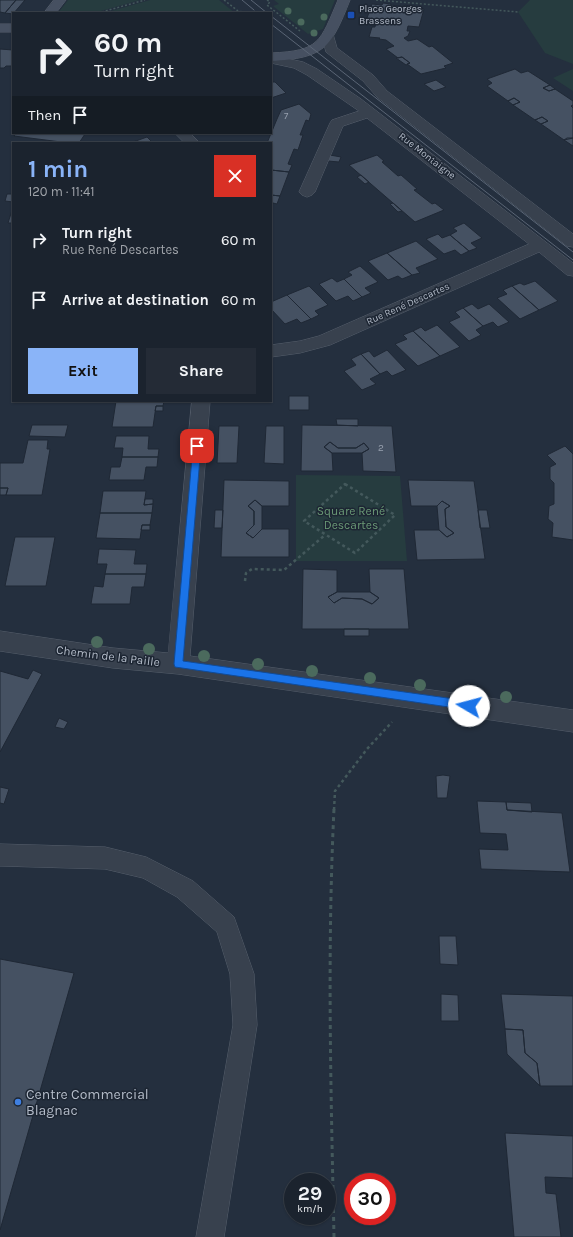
<!DOCTYPE html>
<html lang="en">
<head>
<meta charset="utf-8">
<style>
	body { margin:0; font-family:Karla,sans-serif; background:#242b36; color:#f1f3f6; height:100vh; display:flex; flex-direction:column; font-size:15px; white-space:nowrap }
	* { box-sizing:border-box; margin:0 }
	p { font-size:13px; color:#a0a4aa }
	.icon { flex:none; width:22px; height:22px; fill:none; stroke:currentColor; stroke-width:2; stroke-linecap:round; stroke-linejoin:round }
	.map { position:relative; flex:1; overflow:hidden }
	.panel { position:absolute; left:12px; top:142px; width:260px; height:260px; display:flex; flex-direction:column; background:#1b232e; border-radius:0px; box-shadow:0 1px 3px #0004,0 0 0 1px #39404a }
	.panel>* { flex:none }
	.top-card { position:absolute; left:12px; top:12px; width:260px; height:122px; border-radius:0px; box-shadow:0 1px 3px #0004,0 0 0 1px #39404a; background:#1b232e; color:#f1f3f6; overflow:hidden }
	.speed { position:absolute; left:284px; top:1173px; display:flex; gap:8px; font-size:20px; font-weight:700; text-align:center }
	.speed>* { display:grid; place-content:center; width:52px; height:52px; border-radius:50%; background:#1b232e; box-shadow:0 1px 3px #0004,0 0 0 1px #39404a; line-height:1 }
	.speed small { font-size:10px; font-weight:400 }
	.speed .limit { border:6px solid #d22; background:#fff; color:#111 }
	.pin { position:absolute; display:grid; place-items:center; width:34px; height:34px; color:#fff; margin:-17px; border-radius:8px; box-shadow:0 2px 6px #0006 }
	.me { position:absolute; width:44px; margin:-22px; rotate:278deg; stroke-linejoin:round; filter:drop-shadow(0 0 3px #0008) }
	.turn { display:flex; align-items:center; gap:14px; height:84px; padding:0 16px; font-size:18px }
	.turn .icon { width:52px; height:52px; stroke-width:2.5 }
	.turn b { display:block; font-size:28px; line-height:34px }
	.then { display:flex; align-items:center; height:38px; padding:0 16px; background:#0003; gap:8px; font-size:15px }
	.round { display:grid; place-items:center; flex:none; width:42px; height:42px; border-radius:0px; background:#242b36 }
	.head { display:flex; align-items:center; justify-content:space-between; height:68px; padding:0 16px }
	h1 { font-size:24px; font-weight:700; line-height:30px; color:#8ab4f8 }
	.cta { display:flex; gap:8px; margin-top:auto; padding:8px 16px }
	.cta a { flex:1; height:46px; border-radius:0px; background:#8ab4f8; color:#111; font-size:16px; font-weight:700; line-height:46px; text-align:center }
	.cta a+a { background:#242b36; color:#f1f3f6 }
	ul { padding:0; list-style:none }
	li { display:flex; align-items:center; gap:12px; height:60px; padding:0 16px }
	li div { flex:1 }
	li b { display:block; font-size:15px }
	li em { font-style:normal }
	.map>svg:first-child { display:block }
</style>
</head>
<body>
<div class="map">
<svg width="573" height="1237" viewBox="0 0 573 1237">
	<rect width="100%" height="100%" fill="#242f3e"/>
	<!-- green -->
	<path fill="#263c3f" d="M68 0H140L94 13H58Z
		M150 0H219L235 13H104Z
		M274 0H335L323 29 308 34 273 6 279 4Z
		M530 0H573V64L545 53 518 12Z
		M573 69V91L553 78Z
		M296 475 400 476 407 561H296Z"/>
	<!-- building -->
	<path fill="#455162" stroke="#1f2835" d="M0 0H16L5 13 0 12Z
		M16 0H25L13 14 5 13Z
		M383 3 391 4 390 8 404 10 405 5 424 9 419 27 408 26 407 31H410L408 36 404 38 408 41 417 39 429 47 432 46 453 63 444 66 446 68 421 74 407 64 410 63 402 57 398 58 386 49 394 46 386 40 379 39 380 38 369 37 372 27H375L376 22 366 21 372 4 382 5Z
		M391 5 405 7 404 10 390 8Z
		M0 49 13 50V66H6L4 68H0Z
		M402 57 410 63 406 65 396 58Z
		M515 69 521 73 528 71 550 85 543 88 549 91 555 89 573 101V105L571 106 573 108V138L564 140 541 124 548 121 542 117 535 120 513 105 520 102 514 98 508 101 487 86 492 83 487 79Z
		M436 80 446 87 434 91 424 84Z
		M271 82H275L286 93 271 98Z
		M550 85 555 89 549 91 543 88Z
		M514 98 520 102 513 105 508 101Z
		M299 104 311 114 309 121 306 120 300 135H303L298 150 294 149 288 164 292 165 289 172 271 170V143H267L277 119 281 110Z
		M542 117 548 121 541 124 535 120Z
		M16 133H79L85 134 79 143H69L14 136Z
		M147 137 153 143H130L133 142Z
		M567 138H573V146L564 140Z
		M330 155 341 157 339 162 328 161Z
		M377 155 384 161 382 162 398 176 401 175 417 189 414 190 432 204 435 203 444 210 415 222 349 165Z
		M271 170 289 172 280 196 271 195Z
		M361 175 369 182 365 184 357 177Z
		M7 194H13V202L5 201Z
		M271 195 280 196 277 204 273 203 271 209Z
		M393 203 402 211 398 212 390 204Z
		M13 207V223H8Z
		M464 223 482 238 471 243 477 248 469 251 450 235 457 231 453 228Z
		M438 234 442 238 450 235 469 251 461 255 455 250 444 254 426 239Z
		M416 241 438 259 416 268 420 273 412 275 387 253Z
		M387 253 412 275 402 279 398 276 388 280 368 261Z
		M360 266 378 282 365 288 371 293 362 297 344 279 352 275 348 272Z
		M332 278 337 282 344 279 362 297 353 301 348 296 336 301 319 284Z
		M535 281 558 301 539 310 512 286 520 283 524 285Z
		M309 286 328 305 315 311 319 315 311 319 287 295Z
		M512 286 539 310 520 319 497 298 507 294 503 290Z
		M287 295 311 319 301 323 297 319 285 324 271 309V302Z
		M472 304 478 309 489 304 509 322 498 327 493 322 483 326 463 308Z
		M463 308 483 326 476 330 481 335 469 341 449 322 460 317 455 312Z
		M437 325 460 347 440 356 413 331 421 327 425 331Z
		M413 331 440 356 418 366 395 344 407 339 403 335Z
		M387 350 406 370 392 376 387 371 380 374 361 354 369 351 374 357Z
		M361 354 380 374 370 379 376 384 362 390 344 371 356 365 351 359Z
		M289 396H309V410H289Z
		M116 401H164L163 406H156L153 427H112Z
		M156 406H163V411H155Z
		M336 419H358V426L337 425Z
		M32 425H68L65 437 29 436Z
		M302 425 392 426 396 472 363 471 362 453 369 449 364 443 356 448H338L330 442 324 447 332 453 333 471H301Z
		M219 426H239L237 463H217Z
		M266 426H284V464L264 463Z
		M116 436H149L148 449H159L158 457H122L123 448H114Z
		M28 440H48L47 449H50L42 495H6L8 488H0V463H23Z
		M330 442 338 448H356L364 443 369 449 362 453H332L324 447Z
		M565 446 573 454V540L552 537 553 523 548 519 549 506 554 504V483L550 479V467L556 464 547 455Z
		M122 457H158L157 467H146L144 480H109L111 467H120Z
		M224 480 289 481V506H262L255 500 248 506 254 511V525L246 533 253 538 262 529H289V557H221Z
		M408 480 474 481 485 559 417 560 414 530H439L447 537 454 533 446 527 445 509 450 506 442 501 437 506H411Z
		M0 488H8L6 495H0Z
		M103 491H146L144 505 153 504 152 513H100Z
		M145 499H153V504L144 505Z
		M255 500 262 506V529L253 538 246 533 254 525V511L248 506Z
		M442 501 450 506 445 509 446 527 454 533 447 537 439 530 437 506Z
		M215 510H223L222 528H214Z
		M478 510H487L490 528H480Z
		M100 513H152L150 525H142L140 539 96 538Z
		M142 525H150V530H141Z
		M15 537H55L46 586H5Z
		M99 549 136 550 134 564H147L146 574H105L107 564H97Z
		M303 569 337 570V592L328 597 334 603 342 598 362 599 372 604 379 598 370 592 369 569H404L409 629H302Z
		M105 574H146L144 587H132L130 604H91L94 586 103 587Z
		M337 592H370L379 598 372 604 362 599 342 598 334 603 328 597Z
		M344 629H369V636H344Z
		M33 670 42 674 0 752V671L28 679Z
		M59 718 68 722 64 729 55 727Z
		M443 775 450 776 447 798H437L436 776Z
		M0 787 9 789 4 804 0 803Z
		M477 801 506 802 507 810 562 813 570 872 481 869 479 849 508 850 506 834 480 833Z
		M506 802 531 803 532 812 507 810Z
		M439 936H456L458 965 440 964Z
		M0 959 74 973 0 1230Z
		M441 994 458 995 459 1021H441Z
		M501 994 573 996V1086H540L537 1063 525 1053 523 1030 505 1029Z
		M505 1029 523 1030 525 1053 537 1063 540 1086 507 1054Z
		M505 1133 573 1136V1178L545 1177 546 1193 556 1194 561 1237H514Z"/>
	<g fill="none" stroke-linecap="round" stroke-linejoin="round">
		<defs>
			<path id="lane" d="M0 844 105 847 146 857 193 881 234 917 254 974 257 1025 224 1237H196L233 1025 230 974 217 932 177 897 143 878 105 869 0 866Z"/>
			<path id="street" d="M328 33 333 34 337 48 373 75 387 91 573 234V247L567 246 377 97 363 81 326 52 322 37 323 34Z
				M271 55 303 62 317 69 361 99 573 263V276L567 275 539 252 330 345 300 353 271 357V345L300 341 319 336 529 244 367 118 343 126 315 192 312 195 307 197 302 195 299 192 330 123 332 120 359 111 307 75 294 68 271 63Z
				M175 133H190L200 143H185Z
				M192 401H210L190 656 573 710V732L178 674 113 668 0 651V631L113 648 168 653Z"/>
			<path id="secondary" d="M54 0H66L56 13H44Z
				M338 0H350C331 48 325 58 271 61V53C320 51 320 42 338 0Z
				M0 24H13V32H0Z"/>
		</defs>
		<!-- lane casing -->
		<use href="#lane" stroke="#565f6c" stroke-width="1"/>
		<!-- street casing -->
		<use href="#street" stroke="#565f6c" stroke-width="1"/>
		<!-- secondary casing -->
		<use href="#secondary" stroke="#565f6c" stroke-width="1"/>
		<!-- path-far2 -->
		<path stroke="#44595c" stroke-width="1.5" stroke-dasharray="2 2" stroke-linecap="butt" d="M224 0 238 11 248 13
			M267 0 270 2 267 5 300 31
			M376 0 518 12
			M98 13 145 0"/>
		<!-- path-far1 -->
		<path stroke="#44595c" stroke-width="2.5" stroke-dasharray="3 3" stroke-linecap="butt" d="M345 484 395 515 355 553 304 521Z
			M245 581 246 573 252 569 284 570 325 535
			M334 810 335 791 367 749 392 722"/>
		<!-- path -->
		<path stroke="#44595c" stroke-width="3" stroke-dasharray="4 4" stroke-linecap="butt" d="M334 1237C331 1094 327 952 334 809"/>
		<!-- lane -->
		<use href="#lane" fill="#38414e" fill-rule="evenodd"/>
		<!-- street -->
		<use href="#street" fill="#38414e" fill-rule="evenodd"/>
		<!-- secondary -->
		<use href="#secondary" fill="#465061" fill-rule="evenodd"/>
		<!-- tram -->
		<path stroke="#5a6575" stroke-width="1" d="M242 0 254 10
			M251 0 267 13
			M271 16 573 252
			M271 24 573 260"/>
	</g>
	<!-- trees -->
	<g fill="#4b6a5d">
		<circle cx="288" cy="11" r="3.5"/>
		<circle cx="324" cy="17" r="3.5"/>
		<circle cx="301" cy="22" r="3.5"/>
		<circle cx="314" cy="33" r="3.5"/>
		<circle cx="97" cy="642" r="6"/>
		<circle cx="149" cy="649" r="6"/>
		<circle cx="204" cy="656" r="6"/>
		<circle cx="258" cy="664" r="6"/>
		<circle cx="312" cy="671" r="6"/>
		<circle cx="370" cy="678" r="6"/>
		<circle cx="420" cy="685" r="6"/>
		<circle cx="506" cy="697" r="6"/>
	</g>
	<!-- route -->
	<path fill="#1a73e8" stroke="#114b97" d="M197 443 201 446 183 661 469 701 472 703 474 706 472 709 469 710 175 667 174 664 193 446Z"/>
	<!-- markers -->
	<rect fill="#1a4fb4" stroke="#1d2633" stroke-width="1.5" x="347" y="11" width="8" height="8" rx="2"/>
	<circle fill="#3f7fe0" stroke="#1d2633" stroke-width="1.5" cx="18" cy="1102" r="4"/>
	<g text-anchor="middle" dominant-baseline="central" stroke-width="3" stroke-linejoin="round" paint-order="stroke">
		<!-- far-number labels -->
		<g font-size="9" fill="#98a1af">
			<text x="286" y="116">7</text>
		</g>
		<!-- far-poi labels -->
		<g font-size="10" fill="#b4bcc9" stroke="#1d2633" text-anchor="start">
			<text x="359" y="9">Place Georges<tspan x="359" dy="12">Brassens</tspan></text>
		</g>
		<!-- far-street labels -->
		<g font-size="10" fill="#b4bcc9" stroke="#1d2633">
			<text transform="translate(427 156) rotate(38)">Rue Montaigne</text>
			<text transform="translate(408 304) rotate(-24)">Rue René Descartes</text>
		</g>
		<!-- number labels -->
		<g font-size="10" fill="#98a1af">
			<text x="381" y="448">2</text>
		</g>
		<!-- park labels -->
		<g font-size="12" fill="#6b9a76" stroke="#1d2633">
			<text x="351" y="511">Square René<tspan x="351" dy="14">Descartes</tspan></text>
		</g>
		<!-- street labels -->
		<g font-size="12" fill="#b4bcc9" stroke="#1d2633">
			<text transform="translate(108 656) rotate(7)">Chemin de la Paille</text>
		</g>
		<!-- near-poi labels -->
		<g font-size="14" fill="#b4bcc9" stroke="#1d2633" text-anchor="start">
			<text x="26" y="1094">Centre Commercial<tspan x="26" dy="16">Blagnac</tspan></text>
		</g>
	</g>
</svg>
<div class="speed"><div>29<small>km/h</small></div><div class="limit">30</div></div>
<div class="pin" style="left:197px;top:446px;background:#d93025"><svg class="icon" aria-label="arrive" viewBox="0 0 24 24"><path d="M6 21V4h12l-3 4 3 4H6"/></svg></div>
<svg class="me" style="left:469px;top:706px" viewBox="-20 -20 40 40"><circle r="19" fill="#fff"/><path d="M0-13L10 11 0 6-10 11z" fill="#1a73e8"/></svg>
<div class="top-card">
<div class="turn"><svg class="icon" aria-label="right" viewBox="0 0 24 24"><path d="M7 20v-9h11M14 6l5 5-5 5"/></svg><div><b>60 m</b>Turn right</div></div>
<div class="then">Then<svg class="icon" aria-label="arrive" viewBox="0 0 24 24"><path d="M6 21V4h12l-3 4 3 4H6"/></svg></div>
</div>
<section class="panel">
<div class="head"><div><h1>1 min</h1><p>120 m · 11:41</p></div><a class="round" style="background:#d93025;color:#fff"><svg class="icon" aria-label="close" viewBox="0 0 24 24"><path d="M6 6l12 12M18 6L6 18"/></svg></a></div>
<ul>
<li><svg class="icon" aria-label="right" viewBox="0 0 24 24"><path d="M7 20v-9h11M14 6l5 5-5 5"/></svg><div><b>Turn right</b><p>Rue René Descartes</p></div><em>60 m</em></li>
<li><svg class="icon" aria-label="arrive" viewBox="0 0 24 24"><path d="M6 21V4h12l-3 4 3 4H6"/></svg><div><b>Arrive at destination</b></div><em>60 m</em></li>
</ul>
<div class="cta"><a>Exit</a><a>Share</a></div>
</section>
</div>
</body>
</html>
